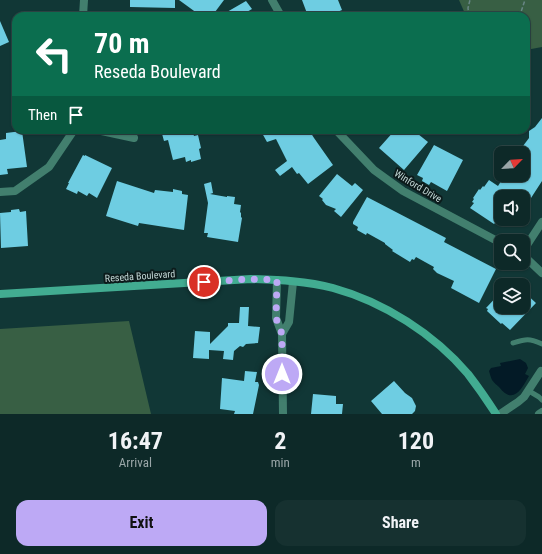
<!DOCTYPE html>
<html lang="en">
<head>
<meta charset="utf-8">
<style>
	body { margin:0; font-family:"Roboto Condensed",sans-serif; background:#163130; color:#f1f3f6; height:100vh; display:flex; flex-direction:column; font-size:15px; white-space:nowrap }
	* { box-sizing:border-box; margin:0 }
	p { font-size:13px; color:#9aa6a8 }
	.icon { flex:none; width:22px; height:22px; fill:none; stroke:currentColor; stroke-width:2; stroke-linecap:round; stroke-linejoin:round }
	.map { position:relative; height:414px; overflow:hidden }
	.sheet { display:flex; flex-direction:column; background:#0d2928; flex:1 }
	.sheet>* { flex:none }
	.hud { position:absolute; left:12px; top:12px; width:518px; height:122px; border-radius:12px; box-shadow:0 1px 3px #0004,0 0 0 1px #2d4545; background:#0b6e4f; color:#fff; overflow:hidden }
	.needle { width:26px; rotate:65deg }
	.buttons { position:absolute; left:494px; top:146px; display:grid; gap:8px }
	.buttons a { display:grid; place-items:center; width:36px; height:36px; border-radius:8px; background:#0d2928; box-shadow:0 1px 3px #0004,0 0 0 1px #2d4545; font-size:20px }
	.pin { position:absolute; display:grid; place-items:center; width:34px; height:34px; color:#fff; margin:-17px; border:2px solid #fff; border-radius:50%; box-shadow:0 1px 4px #0007 }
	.me { position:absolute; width:44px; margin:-22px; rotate:0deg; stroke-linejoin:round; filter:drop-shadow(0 0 3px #0008) }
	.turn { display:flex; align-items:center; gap:14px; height:84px; padding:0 16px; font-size:18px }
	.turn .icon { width:52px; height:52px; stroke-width:2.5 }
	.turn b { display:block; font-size:28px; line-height:34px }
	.then { display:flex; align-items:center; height:38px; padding:0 16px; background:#0003; gap:8px; font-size:15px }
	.eta { display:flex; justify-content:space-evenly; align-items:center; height:68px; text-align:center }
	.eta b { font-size:24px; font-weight:700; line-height:28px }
	.primary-button { display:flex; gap:8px; margin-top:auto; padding:8px 16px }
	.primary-button a { flex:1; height:46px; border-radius:12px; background:#bda9f5; color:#111; font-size:16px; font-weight:700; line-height:46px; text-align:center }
	.primary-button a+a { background:#163130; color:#f1f3f6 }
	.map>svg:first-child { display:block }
</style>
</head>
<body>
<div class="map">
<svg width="542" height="414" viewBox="0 0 542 414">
	<rect width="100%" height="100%" fill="#113736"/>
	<!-- green -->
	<path fill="#385f44" d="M459 0H542V47L526 50V16H466Z
		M129 321 151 414H0V329Z"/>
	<!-- water -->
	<path fill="#031a26" d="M520 359 526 363 528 368 525 374 529 376C521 390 513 405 499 387 497 385 494 383 492 380 491 378 490 374 489 371L491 368 501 366 500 363Z"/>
	<!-- building -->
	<path fill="#6ecde2" d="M130 0H175V8L130 7Z
		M179 0H224L212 16H201Z
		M302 0H338L342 10 328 16H308Z
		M246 1 252 9 245 13 247 16H220Z
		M0 21 9 42 0 46Z
		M542 118V181L531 198 528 196 501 197V221L498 225 495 223 494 224 470 208 474 203 472 202 474 199 473 198 479 189 480 190 483 186 484 187 489 180 498 186 505 175H523V146L529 138V131L535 127Z
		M161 130H192L194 136 198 135 201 148 199 149 201 159 191 162V160L186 162 185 157 173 160 168 140 164 141Z
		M268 130H309L314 138 333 165 308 184 299 173 297 174 292 167 280 176 275 170 287 161 276 139 267 142 262 133Z
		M395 130H411L417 135 418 134 428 142 404 170 379 148Z
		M22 131 27 167 7 169 8 174 0 175V140L6 139V133Z
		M434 145 463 160 447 191 431 182 429 185 422 181 423 178 417 175Z
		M83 155 85 156V155L112 168 97 198 89 193 87 196 78 191 77 194 66 189 69 183H68Z
		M337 174 352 186 355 183 363 190 341 217 334 211 336 209 326 205 322 200 323 199 319 196Z
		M117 181 154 193 155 190 173 192V189L182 191V194L188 195 184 230 139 223 138 226 106 216Z
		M211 182 213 193 210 194 227 197V196L235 197 234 204 241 205 240 212 241 213V217L242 218 238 242 207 237 208 233H204L208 203 204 184Z
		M367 197 446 238 444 242 496 269 479 303 451 288 454 281 437 273 433 269 434 267 416 257 414 260 412 259 410 262 392 251 393 250 385 244V243L367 233 366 235 357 230 358 227 353 224V222Z
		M19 209 20 212 26 211 28 246 1 248 0 213 11 212V210Z
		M523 291 536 303 510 330 502 323 501 324 487 311 488 309 486 308 501 292V307H523Z
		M240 307H249L248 326 260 327 258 343 246 344 243 347 240 346 234 351 233 360 223 359 224 351 209 350V359L193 358 195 331 210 332V344L228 326V323H239Z
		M245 371 257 372 255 382H258L259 385 253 414H234L235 411 220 409 222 378 244 381Z
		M394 381 405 393 412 398 416 406 415 411 412 414H382L371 401Z
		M313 394 336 396V404H343L342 414H311Z"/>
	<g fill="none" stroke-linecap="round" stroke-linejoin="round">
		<!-- path -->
		<path stroke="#688685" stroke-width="1.5" stroke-dasharray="4 2" stroke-linecap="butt" d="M469 16 468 8 470 0
			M518 16 521 12 525 0"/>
		<!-- service -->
		<path stroke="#427f6e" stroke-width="5" d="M513 343C526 339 529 338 542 344
			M529 391 539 397 542 400"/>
		<!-- minor -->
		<path stroke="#427f6e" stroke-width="8" d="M272 0 281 16
			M83 16 84 0
			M97 130 134 138
			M336 130 374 170 403 191 501 243
			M0 192 15 191 49 167 74 130
			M523 251 542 222
			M523 255 542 273
			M277 280 276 318 282 334 289 322 293 282
			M282 334 283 414
			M500 414 518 402 524 397 541 371
			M539 414 542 412"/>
		<!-- secondary -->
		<path stroke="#42ac91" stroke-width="8" d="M0 294 251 279C279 280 307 281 333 288 384 302 434 334 468 374 478 387 487 400 496 414"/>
	</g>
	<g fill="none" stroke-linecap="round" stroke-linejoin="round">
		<!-- route -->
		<path stroke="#bda9f5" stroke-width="7" stroke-dasharray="0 12.6" d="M204 282 251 279 277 280 276 318 282 334V374"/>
	</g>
	<g text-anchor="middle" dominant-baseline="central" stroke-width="4" stroke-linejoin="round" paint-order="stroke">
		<!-- street labels -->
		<g font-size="10" fill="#c3d7d6" stroke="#0c1b1b">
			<text transform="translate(418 186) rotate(31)">Winford Drive</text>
			<text transform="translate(140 276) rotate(-4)">Reseda Boulevard</text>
		</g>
	</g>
</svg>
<div class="buttons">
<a><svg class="needle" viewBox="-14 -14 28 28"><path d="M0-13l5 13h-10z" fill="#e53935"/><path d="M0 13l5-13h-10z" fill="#9aa6a8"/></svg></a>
<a><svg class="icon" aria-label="sound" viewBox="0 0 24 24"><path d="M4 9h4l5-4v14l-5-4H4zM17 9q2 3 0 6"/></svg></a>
<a><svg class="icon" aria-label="search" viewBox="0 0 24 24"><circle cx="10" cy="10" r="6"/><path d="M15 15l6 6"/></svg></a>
<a><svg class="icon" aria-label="layers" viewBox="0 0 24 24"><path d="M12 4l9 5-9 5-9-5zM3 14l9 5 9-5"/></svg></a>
</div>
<div class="pin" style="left:204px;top:282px;background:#d93025"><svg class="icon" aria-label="arrive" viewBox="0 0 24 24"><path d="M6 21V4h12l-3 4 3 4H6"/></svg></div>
<svg class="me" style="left:282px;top:374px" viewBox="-20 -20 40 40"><circle r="17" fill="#bda9f5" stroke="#fff" stroke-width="3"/><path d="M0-11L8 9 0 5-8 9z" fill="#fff"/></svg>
<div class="hud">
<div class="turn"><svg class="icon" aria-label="left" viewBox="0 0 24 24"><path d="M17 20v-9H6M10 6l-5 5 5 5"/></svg><div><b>70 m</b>Reseda Boulevard</div></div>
<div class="then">Then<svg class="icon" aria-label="arrive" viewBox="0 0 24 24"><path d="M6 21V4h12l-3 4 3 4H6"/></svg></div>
</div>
</div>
<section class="sheet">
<div class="eta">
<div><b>16:47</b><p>Arrival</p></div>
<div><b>2</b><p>min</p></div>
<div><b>120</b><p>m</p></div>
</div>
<div class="primary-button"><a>Exit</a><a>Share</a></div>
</section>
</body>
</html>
